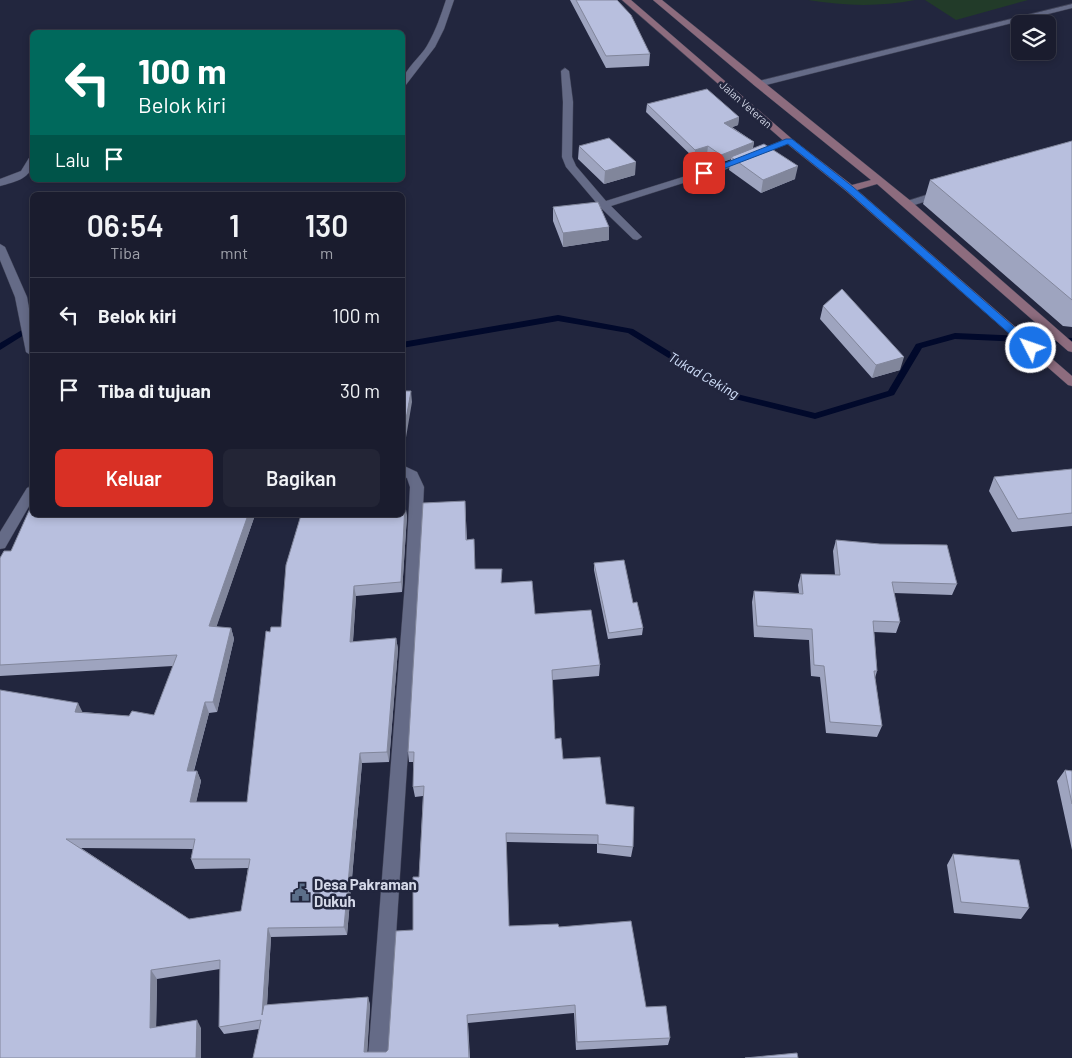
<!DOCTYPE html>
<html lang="id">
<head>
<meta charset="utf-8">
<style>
	body { margin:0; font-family:Barlow,sans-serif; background:#232536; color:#f1f3f6; height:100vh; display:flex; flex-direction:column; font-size:19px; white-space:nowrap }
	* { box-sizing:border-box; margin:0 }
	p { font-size:16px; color:#9fa1aa }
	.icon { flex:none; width:28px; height:28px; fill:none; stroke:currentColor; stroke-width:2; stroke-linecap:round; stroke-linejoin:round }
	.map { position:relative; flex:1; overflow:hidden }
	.details { position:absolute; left:30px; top:192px; width:375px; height:325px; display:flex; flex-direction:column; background:#1a1c2e; border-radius:8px; box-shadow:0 2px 8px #0003,0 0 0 1px #383a4a }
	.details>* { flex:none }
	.guide { position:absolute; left:30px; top:30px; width:375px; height:152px; border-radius:8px; box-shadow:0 2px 8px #0003,0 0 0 1px #383a4a; background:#00695c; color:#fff; overflow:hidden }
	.buttons { position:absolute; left:1011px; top:15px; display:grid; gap:10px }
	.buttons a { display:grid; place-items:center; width:45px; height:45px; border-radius:8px; background:#1a1c2e; box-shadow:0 2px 8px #0003,0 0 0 1px #383a4a; font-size:25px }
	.pin { position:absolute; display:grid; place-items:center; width:42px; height:42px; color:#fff; margin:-21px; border-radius:10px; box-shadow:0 2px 8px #0006 }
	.me { position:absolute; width:55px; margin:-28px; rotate:311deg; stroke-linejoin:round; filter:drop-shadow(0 0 4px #0008) }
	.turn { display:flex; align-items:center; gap:18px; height:105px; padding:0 25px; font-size:22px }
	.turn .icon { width:65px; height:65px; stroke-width:2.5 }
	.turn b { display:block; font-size:35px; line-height:42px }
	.then { display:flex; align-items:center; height:48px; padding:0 25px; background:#0003; gap:10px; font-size:19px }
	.eta { display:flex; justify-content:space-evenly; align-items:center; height:85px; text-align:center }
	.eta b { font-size:30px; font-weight:600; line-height:35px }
	.cta { display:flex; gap:10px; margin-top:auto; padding:10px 25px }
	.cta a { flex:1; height:58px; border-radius:8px; background:#d93025; color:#fff; font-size:20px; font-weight:600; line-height:58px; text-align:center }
	.cta a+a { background:#232536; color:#f1f3f6 }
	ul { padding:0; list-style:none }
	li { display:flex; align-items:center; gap:15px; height:75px; padding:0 25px; border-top:1px solid #383a4a }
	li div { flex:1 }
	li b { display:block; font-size:19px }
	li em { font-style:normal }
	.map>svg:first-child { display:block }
</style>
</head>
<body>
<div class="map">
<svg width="1072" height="1058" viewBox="0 0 1072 1058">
	<rect width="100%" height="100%" fill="#22263e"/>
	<!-- green -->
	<path fill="#223b29" d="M808 0H915C879 7 844 6 808 0Z
		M925 0H1028L956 20Z"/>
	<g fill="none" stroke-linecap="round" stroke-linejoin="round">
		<!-- stream -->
		<path fill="#01092b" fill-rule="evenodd" d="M558 315 633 329 741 395 815 413 888 391 916 344 955 333 1072 338V344L955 339 922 348 894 395 815 419 735 399 628 333 558 321 402 348V342Z
			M32 324V330L0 350V343Z"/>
		<defs>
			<path id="service" d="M446 0H454L444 29 435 47 405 86 402 87C402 69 420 59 428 44 436 30 441 15 446 0Z
				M1072 4V8L758 87 753 84 755 82Z
				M942 190 946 191V195L908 207 903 204 904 202Z"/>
			<path id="minor" d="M565 68 569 71 573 102 572 157 576 166 606 201 718 166 786 139 789 138 794 141 724 170 611 206 642 237 637 240 633 239 600 207 566 167 562 157 563 102 561 71Z
				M32 157C35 178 17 181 0 186V179L21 171 29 158Z
				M0 244 5 247 27 297 32 326V356L26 352 15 297 0 260Z
				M402 465 417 472 424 487 419 583 388 1058H368L405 583 410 487 407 478 402 476Z
				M32 486V501L5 548 0 549V532L27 488Z"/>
			<path id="secondary" d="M622 0H631L792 139 852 185 871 180 755 86 653 0H662L912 202 1072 342V352L1068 351 877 184 857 190 1072 376V386L1068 385 846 191 786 143Z"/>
		</defs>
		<!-- service casing -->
		<use href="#service" stroke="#404357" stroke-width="1"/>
		<!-- minor casing -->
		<use href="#minor" stroke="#404357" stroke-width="1"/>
		<!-- secondary casing -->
		<use href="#secondary" stroke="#404357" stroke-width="1"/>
		<!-- service -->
		<use href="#service" fill="#656b87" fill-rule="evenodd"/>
		<!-- minor -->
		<use href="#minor" fill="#656b87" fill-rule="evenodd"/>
		<!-- secondary -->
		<use href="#secondary" fill="#8d6c7e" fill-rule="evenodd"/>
	</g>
	<!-- wall -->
	<path fill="#9ea4bf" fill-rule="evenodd" d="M570 0H617L650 54 649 66 606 68Z
		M647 104 739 117 738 125 732 127 754 142 753 148 795 179 761 193 729 170 731 159 720 163 707 154 694 158 646 112Z
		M1072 141V327L1063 326 923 204 930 180Z
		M579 146 635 175 604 184 578 159Z
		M553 207 609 240 563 247 553 221Z
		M823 306 900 370 872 378 820 319Z
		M1072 469V526L1012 532 989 491 994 477Z
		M465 501 467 540 475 569 502 583 535 614 600 665 599 676 552 680 555 739 563 759 606 804 633 847 631 857 597 853V844L506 842 509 926 559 927 646 1007 670 1038 668 1045 576 1050 574 1013 468 1023 470 1058H253L259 1029 224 1034 219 1027 220 969 157 979 156 1027 201 1028 0 1058 83 712 129 716 154 715 173 666 0 676V558L11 551 32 515H255L216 627 231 628 234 639 217 712 209 713 194 771H197L201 781 196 802H247L270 632 281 627 407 515 402 592 356 596 353 642 396 638 398 649 389 762 362 763 347 935 271 937 267 1005 368 997 370 1005 367 1052H386L388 1050 413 930 419 877 423 796 415 797 413 787V762H409L408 752ZM81 848 193 849 191 859 195 869 248 868 241 911 189 919Z
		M836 540 957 584 952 595 894 593 900 622 896 633 874 632 877 671 875 678 882 726 877 737 826 733 820 677 811 676 809 640 754 637 752 602 754 591 799 593 798 585 801 574 835 575 833 551Z
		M594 563 633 603 643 628 642 635 608 639 594 570Z
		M1065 770 1072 771V850L1057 781Z
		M953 854 1029 908 1021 919 954 913 947 865Z"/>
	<!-- shaded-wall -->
	<path fill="#81869b" d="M739 117 738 125 723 131 724 123Z
		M754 142 752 150 731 157V159L720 163 721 155Z
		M708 146 707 154 694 158 695 150Z
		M636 162 635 175 604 184 605 171Z
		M798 166 795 179 761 193 763 180Z
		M609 227V240L563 247V233Z
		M904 357 900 370 872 378 876 365Z
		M411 391 412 402 402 461V442Z
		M405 504 407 515 402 592 401 582Z
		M248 515H255L213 637 209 626Z
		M354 586 356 596 352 653 350 642Z
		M231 628 234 639 217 712 213 702Z
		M396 638 398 649 389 762 387 752Z
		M205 702 209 713 191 781 187 771Z
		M78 703 83 713 75 712Z
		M360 753 362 763 347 935 344 927Z
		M197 771 201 781 194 812 190 802Z
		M268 928 271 937 266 1023 262 1015Z
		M151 970 157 979 156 1036 150 1028Z
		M368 997 370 1005 367 1058 364 1052Z
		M197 1020 201 1028V1058H196Z"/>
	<!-- building -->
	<path fill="#b8bfde" stroke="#81869b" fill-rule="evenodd" d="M576 0H617L631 15 650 54 606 56Z
		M707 89 739 117 724 123 754 142 721 155 708 146 695 150 647 104Z
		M609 138 636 162 605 171 579 146Z
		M1072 141V300L930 180Z
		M764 144 798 166 763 180 731 157Z
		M598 202 609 227 563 233 553 207Z
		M842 289 904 357 876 365 823 306Z
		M402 391H411L402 442Z
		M1072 469V513L1018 519 994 477Z
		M465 501 466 540 474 539 475 569H502L501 583 532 581 535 614 591 610 600 665 552 670 555 739 561 738 563 759 600 757 606 804 634 807 633 847 598 844V835L506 833 509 926 558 924 559 927 631 921 646 1007 666 1006 670 1038 577 1042 575 1005 467 1015 469 1058H253L261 1020 219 1027 220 960 151 970 150 1028 197 1020 196 1058H0V690L78 703 75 712 129 716 132 711 154 715 177 655 0 665V558L4 551H11L32 504V515H248L209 626 231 628 213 702H205L187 771H197L190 802H247L266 631 270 632 271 627H281L286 565 301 515H402V504H405L401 582 354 586 350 642 396 638 387 752 360 753 344 927 268 928 262 1015 264 1005 368 997 364 1052H386L388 1050 396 931 413 930V877H419L424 786 413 787 414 752H408L423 503ZM66 839H195L191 859H250L241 911 189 919Z
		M836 540 880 544 947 545 957 584 892 582 900 622 873 621 877 671H874L882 726 830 722 824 666 814 665 812 629 757 626 754 591 803 594 801 574 840 575Z
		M624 560 633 603 637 602 643 628 609 633 594 563Z
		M1065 770 1072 771V804Z
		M953 854 1019 860 1029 908 961 902Z
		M797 1053 798 1058H745Z"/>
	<!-- route -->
	<path fill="#1a73e8" stroke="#114b97" d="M786 139H792L853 187 1035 345V350H1028L847 191 788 144 707 175 700 173Z"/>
	<!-- icons -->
	<defs>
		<symbol id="civic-bare" viewBox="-9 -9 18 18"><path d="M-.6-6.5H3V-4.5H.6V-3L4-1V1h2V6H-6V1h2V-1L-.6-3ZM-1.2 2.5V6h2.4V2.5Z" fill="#5c6f8a" stroke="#22263e" stroke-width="2.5" paint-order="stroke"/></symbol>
	</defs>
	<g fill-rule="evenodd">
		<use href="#civic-bare" x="288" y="880" width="25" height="25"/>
	</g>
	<g text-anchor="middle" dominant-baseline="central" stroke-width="5" stroke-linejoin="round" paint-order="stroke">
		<!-- far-street labels -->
		<g font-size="11" fill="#d4d8e8" stroke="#22263e">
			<text transform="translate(746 104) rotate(41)">Jalan Veteran</text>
		</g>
		<!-- water labels -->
		<g font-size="14" font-style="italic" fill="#d3e2fd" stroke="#22263e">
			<text transform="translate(704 375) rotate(30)">Tukad Ceking</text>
		</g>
		<!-- near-poi labels -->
		<g font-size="15" font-weight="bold" fill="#d4d8e8" stroke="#22263e" text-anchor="start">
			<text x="314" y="884">Desa Pakraman<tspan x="314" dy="17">Dukuh</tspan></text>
		</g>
	</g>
</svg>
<div class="buttons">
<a><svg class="icon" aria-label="layers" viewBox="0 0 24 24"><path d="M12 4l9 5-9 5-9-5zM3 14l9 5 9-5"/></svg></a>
</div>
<div class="pin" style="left:704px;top:173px;background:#d93025"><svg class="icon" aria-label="arrive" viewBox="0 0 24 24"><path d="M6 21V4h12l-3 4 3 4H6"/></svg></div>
<svg class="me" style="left:1031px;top:348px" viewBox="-20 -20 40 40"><circle r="17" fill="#1a73e8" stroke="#fff" stroke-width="3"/><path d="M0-11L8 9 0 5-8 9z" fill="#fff"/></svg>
<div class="guide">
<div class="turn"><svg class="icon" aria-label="left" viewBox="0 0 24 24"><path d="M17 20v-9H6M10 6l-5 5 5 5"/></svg><div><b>100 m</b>Belok kiri</div></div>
<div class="then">Lalu<svg class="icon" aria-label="arrive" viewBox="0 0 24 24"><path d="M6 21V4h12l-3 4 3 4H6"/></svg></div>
</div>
<section class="details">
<div class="eta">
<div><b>06:54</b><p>Tiba</p></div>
<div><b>1</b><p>mnt</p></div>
<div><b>130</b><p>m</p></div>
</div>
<ul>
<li><svg class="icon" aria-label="left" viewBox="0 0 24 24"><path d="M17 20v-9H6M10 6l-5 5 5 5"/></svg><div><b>Belok kiri</b></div><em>100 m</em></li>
<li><svg class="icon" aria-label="arrive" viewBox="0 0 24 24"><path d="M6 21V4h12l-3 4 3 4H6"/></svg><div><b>Tiba di tujuan</b></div><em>30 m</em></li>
</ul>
<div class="cta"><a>Keluar</a><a>Bagikan</a></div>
</section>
</div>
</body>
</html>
